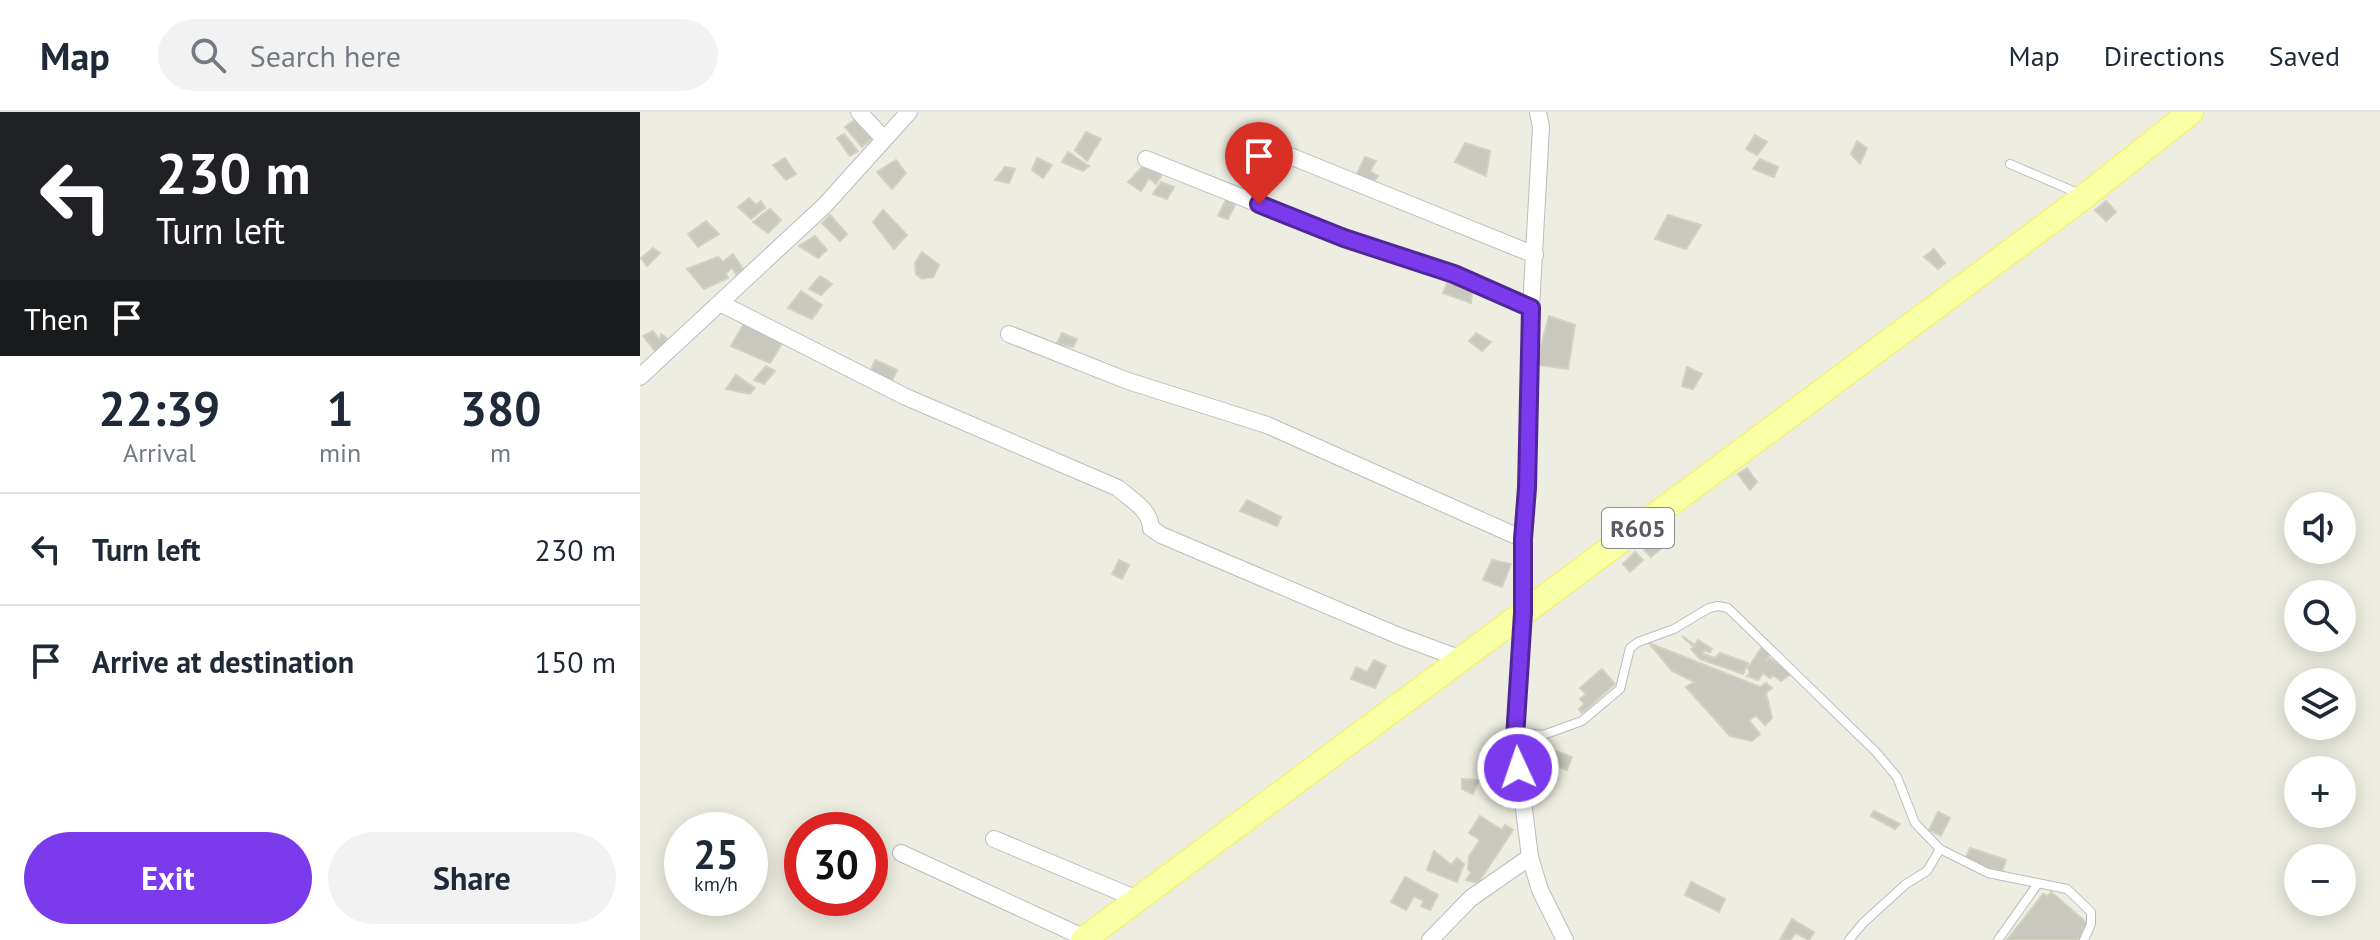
<!DOCTYPE html>
<html lang="en">
<head>
<meta charset="utf-8">
<style>
	body { margin:0; font-family:"PT Sans",sans-serif; background:#f2f2f3; color:#1f2937; height:100vh; display:flex; flex-direction:column; font-size:30px; white-space:nowrap }
	* { box-sizing:border-box; margin:0 }
	p { font-size:26px; color:#747a83 }
	.icon { flex:none; width:44px; height:44px; fill:none; stroke:currentColor; stroke-width:2; stroke-linecap:round; stroke-linejoin:round }
	.map { position:relative; flex:1; overflow:hidden }
	.side { display:flex; flex-direction:column; background:#fff; width:640px }
	.side>* { flex:none }
	.banner { background:#202124; color:#fff; overflow:hidden }
	.tools { position:absolute; left:1644px; top:380px; display:grid; gap:16px }
	.tools a { display:grid; place-items:center; width:72px; height:72px; border-radius:50%; background:#fff; box-shadow:0 4px 20px #0003; font-size:40px }
	.speed { position:absolute; left:24px; top:700px; display:flex; gap:16px; font-size:40px; font-weight:700; text-align:center }
	.speed>* { display:grid; place-content:center; width:104px; height:104px; border-radius:50%; background:#fff; box-shadow:0 4px 20px #0003; line-height:1 }
	.speed small { font-size:20px; font-weight:400 }
	.speed .limit { border:12px solid #d22; background:#fff; color:#111 }
	.pin { position:absolute; display:grid; place-items:center; width:68px; height:68px; color:#fff; margin:-82px -34px; border-radius:50% 50% 50% 0; rotate:-45deg; box-shadow:0 0 8px #0007 }
	.pin .icon { rotate:45deg }
	.me { position:absolute; width:88px; margin:-44px; rotate:357deg; stroke-linejoin:round; filter:drop-shadow(0 0 6px #0008) }
	.turn { display:flex; align-items:center; gap:28px; height:168px; padding:0 24px; font-size:36px }
	.turn .icon { width:104px; height:104px; stroke-width:2.5 }
	.turn b { display:block; font-size:56px; line-height:68px }
	.then { display:flex; align-items:center; height:76px; padding:0 24px; background:#0003; gap:16px; font-size:30px }
	.eta { display:flex; justify-content:space-evenly; align-items:center; height:136px; text-align:center }
	.eta b { font-size:48px; font-weight:700; line-height:56px }
	.action { display:flex; gap:16px; margin-top:auto; padding:16px 24px }
	.action a { flex:1; height:92px; border-radius:48px; background:#7c3aed; color:#fff; font-size:32px; font-weight:700; line-height:92px; text-align:center }
	.action a+a { background:#f2f2f3; color:#1f2937 }
	ul { padding:0; list-style:none }
	li { display:flex; align-items:center; gap:24px; height:112px; padding:0 24px; border-top:2px solid #e0e1e3 }
	li div { flex:1 }
	li b { display:block; font-size:30px }
	li em { font-style:normal }
	header { display:flex; align-items:center; gap:48px; box-sizing:border-box; height:112px; padding:0 40px; background:#fff; border-bottom:2px solid #e0e1e3 }
	header strong { font-size:38px }
	nav { display:flex; gap:44px; margin-inline-start:auto; font-size:28px }
	.search { width:560px; height:72px; background:#f2f2f3; display:flex; align-items:center; gap:20px; box-sizing:border-box; padding:0 28px; border-radius:44px; color:#747a83; font-size:30px }
	main { display:flex; flex:1; min-height:0 }
	.map>svg:first-child { display:block }
</style>
</head>
<body>
<header>
<strong>Map</strong>
<div class="search"><svg class="icon" aria-label="search" viewBox="0 0 24 24"><circle cx="10" cy="10" r="6"/><path d="M15 15l6 6"/></svg>Search here</div>
<nav><a>Map</a><a>Directions</a><a>Saved</a></nav>
</header>
<main>
<section class="side">
<div class="banner">
<div class="turn"><svg class="icon" aria-label="left" viewBox="0 0 24 24"><path d="M17 20v-9H6M10 6l-5 5 5 5"/></svg><div><b>230 m</b>Turn left</div></div>
<div class="then">Then<svg class="icon" aria-label="arrive" viewBox="0 0 24 24"><path d="M6 21V4h12l-3 4 3 4H6"/></svg></div>
</div>
<div class="eta">
<div><b>22:39</b><p>Arrival</p></div>
<div><b>1</b><p>min</p></div>
<div><b>380</b><p>m</p></div>
</div>
<ul>
<li><svg class="icon" aria-label="left" viewBox="0 0 24 24"><path d="M17 20v-9H6M10 6l-5 5 5 5"/></svg><div><b>Turn left</b></div><em>230 m</em></li>
<li><svg class="icon" aria-label="arrive" viewBox="0 0 24 24"><path d="M6 21V4h12l-3 4 3 4H6"/></svg><div><b>Arrive at destination</b></div><em>150 m</em></li>
</ul>
<div class="action"><a>Exit</a><a>Share</a></div>
</section>
<div class="map">
<svg width="1740" height="828" viewBox="0 0 1740 828">
	<rect width="100%" height="100%" fill="#edede1"/>
	<!-- building -->
	<path fill="#c8c8be" stroke="#d2d1bf" stroke-width="2" d="M215 8 232 26 222 35 205 15Z
		M446 20 461 27 447 49 435 38Z
		M204 22 218 39 210 44 197 26Z
		M1115 23 1127 30 1117 43 1106 37Z
		M1217 29 1227 36 1220 52 1211 42Z
		M825 31 850 39 846 64 815 50Z
		M428 40 449 54 443 59 422 50Z
		M725 45 736 49 730 59 738 64 731 73 716 64Z
		M145 46 156 62 146 68 133 53Z
		M397 46 412 53 403 66 392 58Z
		M1120 47 1138 55 1134 65 1113 57Z
		M256 48 266 61 252 77 237 60Z
		M505 52 523 61 516 72 509 66 501 79 488 70Z
		M365 55 375 57 369 71 355 68Z
		M521 70 534 75 527 87 513 82Z
		M588 84 597 89 588 107 578 104Z
		M109 86 116 93 121 89 125 96 111 107 98 95Z
		M1466 89 1476 100 1466 109 1455 98Z
		M130 97 141 108 128 121 113 110Z
		M243 98 267 123 254 137 233 110Z
		M190 103 207 122 200 129 182 111Z
		M1028 103 1061 113 1046 137 1015 127Z
		M66 109 79 122 58 135 48 122Z
		M175 124 187 138 178 146 159 134Z
		M13 136 20 141 7 154 1 146Z
		M1294 137 1305 151 1298 157 1284 145Z
		M282 140 299 153 293 165 282 167 276 162 275 151Z
		M93 142 103 157 96 162 92 156 86 161 88 166 64 177 47 157 78 145 83 150Z
		M180 164 192 172 181 183 169 177Z
		M809 167 832 177 831 191 803 181Z
		M161 179 182 193 172 207 148 196Z
		M909 204 935 213 928 257 896 253Z
		M105 210 143 230 130 251 91 234Z
		M13 219 20 228 21 222 29 228 16 240 3 224Z
		M422 221 437 227 433 235 417 231Z
		M836 221 851 230 842 239 829 229Z
		M235 248 257 258 251 271 229 263Z
		M126 254 135 259 124 272 114 268Z
		M1047 255 1062 262 1053 277 1042 274Z
		M96 263 115 276 110 282 86 277Z
		M1107 356 1117 370 1110 378 1098 362Z
		M607 388 641 405 637 414 600 399Z
		M1016 427 1023 435 1011 445 1004 438Z
		M995 440 1003 448 990 460 983 452Z
		M479 448 489 453 482 467 472 462Z
		M852 448 871 452 862 475 843 468Z
		M1042 524 1055 533 1058 528 1072 537 1070 540 1064 538 1063 542 1075 546 1080 541 1108 551 1103 562 1060 547 1051 537 1054 535Z
		M1009 531 1120 575 1126 571 1132 576 1126 581 1132 606 1125 613 1116 603 1109 608 1120 622 1112 629 1090 624 1046 575 1055 570 1032 559Z
		M1122 535 1131 541 1125 550 1129 546 1152 561 1141 569 1133 563 1130 566 1123 561 1118 568 1107 564 1110 561 1108 556Z
		M734 548 746 554 735 576 711 567 716 555 727 560Z
		M962 557 975 572 942 601 939 597 944 592 940 587 946 582 940 576Z
		M888 629 932 645 927 658 887 643Z
		M864 635 874 636 871 666 860 665Z
		M822 667 839 668 833 682 822 677Z
		M1234 699 1260 712 1255 717 1231 704Z
		M1298 700 1310 706 1301 724 1289 718Z
		M840 704 862 718 865 713 873 718 838 771 826 768 831 761 828 757 829 744 840 728 829 721Z
		M1330 736 1366 748 1362 760 1325 748Z
		M794 739 811 753 817 746 824 752 817 770 787 758Z
		M765 765 798 783 790 798 781 794 784 789 774 784 766 798 751 790Z
		M1051 770 1085 787 1079 800 1045 783Z
		M1411 780 1447 811 1442 817 1445 820 1438 828H1367L1403 782 1408 784Z
		M1152 807 1174 820 1169 828 1156 821 1150 828H1140Z"/>
	<g fill="none" stroke-linecap="round" stroke-linejoin="round">
		<defs>
			<path id="service" d="M1370 52 1440 82
				M876 620 903 623 942 609 980 577 990 536 998 530 1034 517 1069 496 1078 494 1088 496 1236 640 1257 665 1275 711 1300 737 1348 761 1427 777 1451 800V812L1444 828
				M1209 828 1223 811 1266 772 1287 759 1300 737
				M1358 828 1397 773"/>
			<path id="minor" d="M219 0 244 27
				M898 0 901 15 891 196 887 376 883 427V501L875 626 890 745 900 778 925 828
				M650 44 895 143
				M506 47 704 126 814 162 891 196
				M80 191 266 285 478 376C491 388 510 397 511 416L521 423 759 524 824 548
				M369 222 488 269 627 313 883 427
				M0 265 185 93 269 0
				M354 727 497 787
				M261 741 445 826
				M790 828 831 786 890 745"/>
			<path id="primary" d="M443 828 1445 84 1551 0"/>
		</defs>
		<!-- service casing -->
		<use href="#service" stroke="#bbbcc3" stroke-width="10"/>
		<!-- minor casing -->
		<use href="#minor" stroke="#bbbcc3" stroke-width="18"/>
		<!-- primary casing -->
		<use href="#primary" stroke="#f9f24e" stroke-width="26"/>
		<!-- service -->
		<use href="#service" stroke="#fff" stroke-width="8"/>
		<!-- minor -->
		<use href="#minor" stroke="#fff" stroke-width="16"/>
		<!-- primary -->
		<use href="#primary" stroke="#f8ffa4" stroke-width="24"/>
	</g>
	<g fill="none" stroke-linecap="round" stroke-linejoin="round">
		<defs>
			<path id="route" d="M619 92 704 126 814 162 891 196 887 376 883 427V501L875 626 878 656"/>
		</defs>
		<!-- route casing -->
		<use href="#route" stroke="#51269a" stroke-width="20"/>
		<!-- route -->
		<use href="#route" stroke="#7c3aed" stroke-width="14"/>
	</g>
	<g text-anchor="middle" dominant-baseline="central" stroke-width="8" stroke-linejoin="round" paint-order="stroke">
		<!-- shield labels -->
		<rect fill="#fff" stroke="#8b8c92" stroke-width="2" x="962" y="396" width="72" height="40" rx="6"/>
		<g font-size="24" font-weight="bold" fill="#595b63">
			<text x="998" y="416">R605</text>
		</g>
	</g>
</svg>
<div class="tools">
<a><svg class="icon" aria-label="sound" viewBox="0 0 24 24"><path d="M4 9h4l5-4v14l-5-4H4zM17 9q2 3 0 6"/></svg></a>
<a><svg class="icon" aria-label="search" viewBox="0 0 24 24"><circle cx="10" cy="10" r="6"/><path d="M15 15l6 6"/></svg></a>
<a><svg class="icon" aria-label="layers" viewBox="0 0 24 24"><path d="M12 4l9 5-9 5-9-5zM3 14l9 5 9-5"/></svg></a>
<a>+</a>
<a>−</a>
</div>
<div class="speed"><div>25<small>km/h</small></div><div class="limit">30</div></div>
<div class="pin" style="left:619px;top:92px;background:#d93025"><svg class="icon" aria-label="arrive" viewBox="0 0 24 24"><path d="M6 21V4h12l-3 4 3 4H6"/></svg></div>
<svg class="me" style="left:878px;top:656px" viewBox="-20 -20 40 40"><circle r="17" fill="#7c3aed" stroke="#fff" stroke-width="3"/><path d="M0-11L8 9 0 5-8 9z" fill="#fff"/></svg>
</div>
</main>
</body>
</html>
